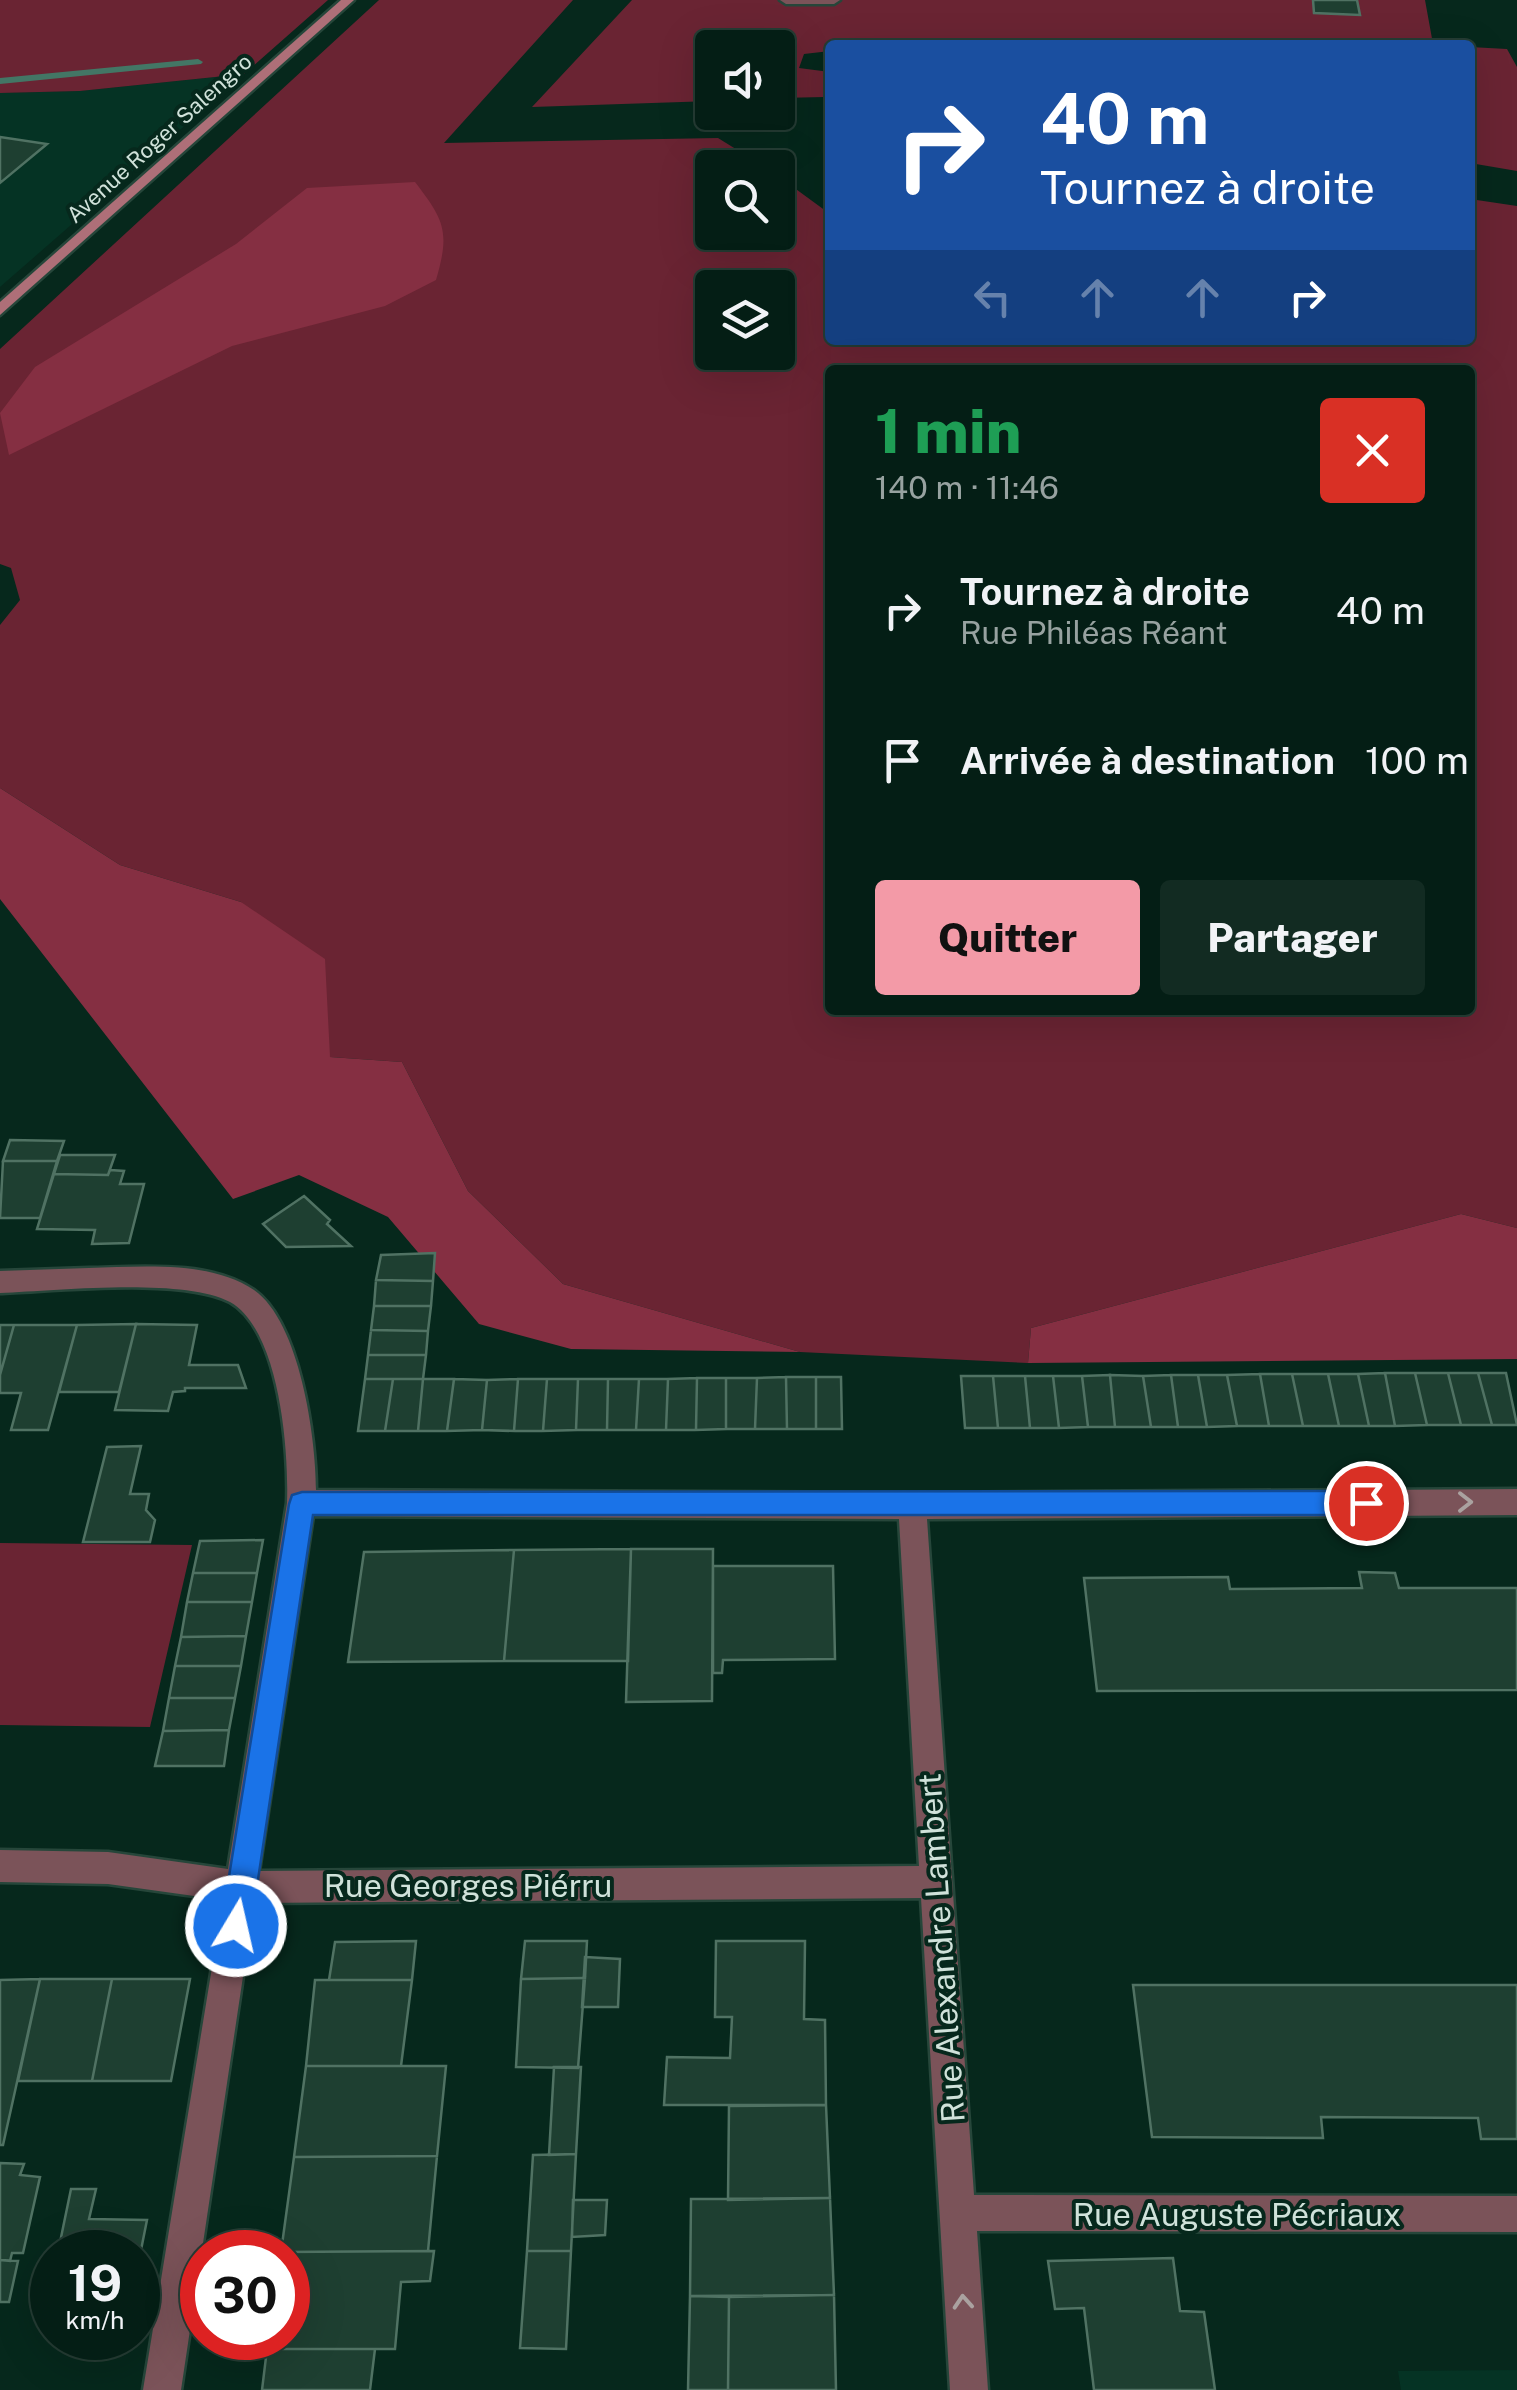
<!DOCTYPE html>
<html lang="fr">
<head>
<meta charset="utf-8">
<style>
	body { margin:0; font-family:"Public Sans",sans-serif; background:#122b22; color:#f1f3f6; height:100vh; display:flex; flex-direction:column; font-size:38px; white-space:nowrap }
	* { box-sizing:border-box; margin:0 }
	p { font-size:32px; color:#97a2a0 }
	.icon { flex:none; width:55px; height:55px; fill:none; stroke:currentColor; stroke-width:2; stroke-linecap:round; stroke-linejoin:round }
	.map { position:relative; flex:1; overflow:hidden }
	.panel { position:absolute; left:825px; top:365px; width:650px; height:650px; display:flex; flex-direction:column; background:#041e15; border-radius:10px; box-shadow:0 10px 40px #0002,0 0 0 2px #253c34 }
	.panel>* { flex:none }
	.guide { position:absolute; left:825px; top:40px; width:650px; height:305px; border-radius:10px; box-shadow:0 10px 40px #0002,0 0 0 2px #253c34; background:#1a4fa0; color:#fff; overflow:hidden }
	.fabs { position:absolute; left:695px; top:30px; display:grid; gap:20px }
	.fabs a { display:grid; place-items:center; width:100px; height:100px; border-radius:10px; background:#041e15; box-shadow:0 10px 40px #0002,0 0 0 2px #253c34; font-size:50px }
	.speed { position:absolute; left:30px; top:2230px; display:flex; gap:20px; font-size:50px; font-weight:700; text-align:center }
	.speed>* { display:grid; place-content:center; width:130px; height:130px; border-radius:50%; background:#041e15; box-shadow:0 10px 40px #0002,0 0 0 2px #253c34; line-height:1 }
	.speed small { font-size:25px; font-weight:400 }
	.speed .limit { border:15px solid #d22; background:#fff; color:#111 }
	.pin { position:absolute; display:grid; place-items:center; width:85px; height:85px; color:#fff; margin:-42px; border:5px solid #fff; border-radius:50%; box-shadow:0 2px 10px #0007 }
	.me { position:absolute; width:110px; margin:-55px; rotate:9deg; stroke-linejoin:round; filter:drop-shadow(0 0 8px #0008) }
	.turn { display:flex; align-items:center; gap:35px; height:210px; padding:0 50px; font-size:45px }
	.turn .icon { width:130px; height:130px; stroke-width:2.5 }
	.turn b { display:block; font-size:70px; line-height:85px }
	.lanes { display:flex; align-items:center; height:95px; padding:0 50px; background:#0003; justify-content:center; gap:50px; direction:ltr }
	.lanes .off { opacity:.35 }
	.round { display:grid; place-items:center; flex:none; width:105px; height:105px; border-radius:10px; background:#122b22 }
	.overview { display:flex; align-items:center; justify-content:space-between; height:170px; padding:0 50px }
	h1 { font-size:60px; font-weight:800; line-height:75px; color:#1e9e55 }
	.primary-button { display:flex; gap:20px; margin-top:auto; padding:20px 50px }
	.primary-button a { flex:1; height:115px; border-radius:10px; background:#f39aa7; color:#111; font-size:40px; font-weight:800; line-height:115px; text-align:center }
	.primary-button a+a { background:#122b22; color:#f1f3f6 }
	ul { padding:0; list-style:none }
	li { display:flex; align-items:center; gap:30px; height:150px; padding:0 50px }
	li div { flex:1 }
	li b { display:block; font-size:38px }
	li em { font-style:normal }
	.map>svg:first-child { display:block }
</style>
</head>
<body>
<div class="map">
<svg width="1517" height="2390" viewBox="0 0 1517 2390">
	<rect width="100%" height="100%" fill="#06281c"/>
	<!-- built -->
	<path fill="#053324" d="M244 74 0 287V93L80 91Z
		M1517 2370V2390H1401L1398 2371Z"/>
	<!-- green -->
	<path fill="#6a2433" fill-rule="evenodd" d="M0 0H328L244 74 80 91 0 93Z
		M379 0H573L444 143 718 138 765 167 712 168V232H778V176L830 214V340H1470V199L1517 206V1228L1461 1214 1031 1328 1028 1363 800 1352 563 1284 468 1191 402 1062 330 1057 241 902 120 865 0 788V625L20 600 11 568 0 564V349ZM712 288H778V352H712ZM830 370H1470V1010H830Z
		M632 0H1425L1433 44 1446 45H830V51L804 54 799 68 830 72V93L825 97 778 98V48H712V101L532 107Z
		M1470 47 1507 49 1517 67V171L1470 163Z
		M0 1543 192 1545 150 1727 0 1725Z"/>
	<!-- forest -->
	<path fill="#852f42" d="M415 182C445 221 450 232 436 280L385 306 232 346 9 455 0 413 35 367 236 244 307 188Z
		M0 788 120 865 241 902 325 959 330 1057 402 1062 468 1191 563 1284 800 1352 571 1349 479 1324 388 1217 299 1175 233 1199 0 899Z
		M1461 1214 1517 1228V1359L1028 1363 1031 1328Z"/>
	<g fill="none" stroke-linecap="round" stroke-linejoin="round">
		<!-- stream -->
		<path fill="#437665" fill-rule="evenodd" d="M198 59 203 62 201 64 0 84V78Z"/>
	</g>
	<!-- building -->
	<path fill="#1e3f31" stroke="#507263" stroke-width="2.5" d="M1313 0H1357L1360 15 1314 13Z
		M0 137 47 144 0 183Z
		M10 1140 64 1141 57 1161H3Z
		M60 1155H115L108 1175 54 1174Z
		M3 1161H57L40 1218H0Z
		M110 1170 124 1171 120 1184H144L129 1243 92 1244 95 1230 37 1229 54 1174 108 1175Z
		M304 1196 330 1220 327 1224 351 1246 286 1247 263 1224Z
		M435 1253 433 1281 376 1280 381 1255Z
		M376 1280 433 1281 431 1306H374Z
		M374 1306H431L428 1331 371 1330Z
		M136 1324 119 1392H59L77 1325Z
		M136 1324 197 1325 189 1365H238L246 1388H185V1391L173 1392 168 1411 115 1410Z
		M0 1325H14L0 1375Z
		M14 1325H77L48 1430H11L21 1393H0V1375Z
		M371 1330 428 1331 426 1355H368Z
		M368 1355H426L423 1379H365Z
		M1385 1373 1395 1426H1369L1358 1374Z
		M1385 1373H1415L1427 1425 1395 1426Z
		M1415 1373H1448L1461 1425H1427Z
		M1448 1373H1478L1492 1425H1461Z
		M1478 1373H1506L1517 1425H1492Z
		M1260 1374 1269 1426H1237L1227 1375Z
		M1260 1374H1292L1303 1426H1269Z
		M1292 1374H1328L1339 1426H1303Z
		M1328 1374H1358L1369 1426H1339Z
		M1110 1375 1143 1376 1151 1427H1115Z
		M1110 1375 1115 1427H1088L1082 1376Z
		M1171 1375 1178 1427H1151L1143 1376Z
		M1171 1375H1198L1207 1427H1178Z
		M1198 1375H1227L1237 1426 1207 1427Z
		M961 1376H993L998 1428H965Z
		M993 1376H1025L1030 1428H998Z
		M1025 1376H1053L1059 1428H1030Z
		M1053 1376H1082L1088 1427 1059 1428Z
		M786 1377 787 1429H755L757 1378Z
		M786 1377H816V1429H787Z
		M816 1377H841L842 1429H816Z
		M697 1378H726V1429L696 1430Z
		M697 1378 696 1430H666L668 1379Z
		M726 1378H757L755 1429H726Z
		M365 1379H393L385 1431H358Z
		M393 1379H423L418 1431H385Z
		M423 1379H454L447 1431H418Z
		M454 1379 487 1380 482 1430 447 1431Z
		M518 1379 514 1431 482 1430 487 1380Z
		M518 1379H547L543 1431H514Z
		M547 1379H578L576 1430 543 1431Z
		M578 1379H608L607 1430H576Z
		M608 1379H639L636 1430H607Z
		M639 1379H668L666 1430H636Z
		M141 1446 130 1494H149L146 1510 155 1520 150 1542H83L107 1447Z
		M263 1540 257 1573H193L200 1541Z
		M631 1549H713L712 1701 626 1702Z
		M631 1549 628 1661H504L514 1550Z
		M514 1550 504 1661 348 1662 364 1552Z
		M713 1566H833L835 1659 723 1660 722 1673H713Z
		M1359 1572 1395 1573 1399 1588H1517V1690L1097 1691 1084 1578 1228 1577 1230 1589 1362 1588Z
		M193 1573H257L252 1602H187Z
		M187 1602H252L246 1636 181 1637Z
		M246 1636 241 1666H175L181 1637Z
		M175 1666H241L235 1698H169Z
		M169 1698H235L229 1730 163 1731Z
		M229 1730 224 1766H155L163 1731Z
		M416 1941 412 1980H329L335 1942Z
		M525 1941H587L585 1978 521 1979Z
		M716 1941H805L804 2019 825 2020 826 2105H664L667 2057 730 2058 732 2017H715Z
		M585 1957 620 1959 618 2007H582Z
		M585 1978 578 2068 516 2067 521 1979Z
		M40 1979H112L92 2081H18Z
		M40 1979 3 2145H0V1980Z
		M112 1979H190L171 2081H92Z
		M315 1980H412L401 2066H306Z
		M1133 1985H1517V2139H1481L1478 2118 1321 2117 1323 2138 1152 2137Z
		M306 2066H446L437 2156 294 2157Z
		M554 2067H581L576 2154 549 2155Z
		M826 2105 830 2198 728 2200 729 2106Z
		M576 2154 571 2251H527L533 2155Z
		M437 2156 428 2251 281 2252 294 2157Z
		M0 2163 24 2164 20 2175 40 2177 23 2253H12L10 2261 0 2260Z
		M71 2189H96L89 2219 147 2220 139 2260 138 2252H58Z
		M830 2198 834 2295 690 2296 691 2199Z
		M573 2200H607L605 2235 572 2237Z
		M434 2251 430 2281 401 2282 395 2349H267L269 2338H288V2252H281Z
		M527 2251H571L566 2349 520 2348Z
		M1173 2258 1180 2311 1204 2312 1215 2390H1094L1084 2308 1055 2309 1048 2261Z
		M0 2260 18 2261 9 2302H0Z
		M834 2295 836 2390H728L729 2297Z
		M690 2296 729 2297 728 2390H688Z
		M267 2349H375L370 2390H262Z"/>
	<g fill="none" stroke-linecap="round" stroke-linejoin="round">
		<defs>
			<path id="lane" d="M780 0H840L834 4H786Z"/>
			<path id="street" d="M89 1268C140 1267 210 1260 254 1290 300 1322 316 1438 316 1490L912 1493 1517 1489V1515L927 1519 974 2195 1517 2196V2232L977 2231 988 2390H950L921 1898 254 1903 181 2390H143L223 1900 108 1884 0 1882V1850L108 1852 228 1869 287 1503C289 1452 280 1330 230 1302 182 1277 56 1291 0 1293V1271ZM313 1516 899 1519 919 1866 259 1871Z"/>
			<path id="secondary" d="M341 0H354L0 315V302Z"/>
		</defs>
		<!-- lane casing -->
		<use href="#lane" stroke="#26463a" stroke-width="5"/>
		<!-- street casing -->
		<use href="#street" stroke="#26463a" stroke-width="5"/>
		<!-- secondary casing -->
		<use href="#secondary" stroke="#26463a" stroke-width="5"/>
		<!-- lane -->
		<use href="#lane" fill="#7b5359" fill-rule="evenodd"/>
		<!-- street -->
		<use href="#street" fill="#7b5359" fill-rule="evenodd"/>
		<!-- secondary -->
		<use href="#secondary" fill="#ae6f78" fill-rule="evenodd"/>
	</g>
	<!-- one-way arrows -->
	<defs><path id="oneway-chevron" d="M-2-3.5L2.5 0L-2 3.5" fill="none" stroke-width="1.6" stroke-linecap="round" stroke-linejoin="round" transform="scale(2.5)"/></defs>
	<g stroke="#aaa2a0">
		<use href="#oneway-chevron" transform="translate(1465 1502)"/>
		<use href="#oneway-chevron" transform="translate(963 2302) rotate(-94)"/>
	</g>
	<!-- route -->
	<path fill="#1a73e8" stroke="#114b97" stroke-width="2.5" d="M1366 1491 1375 1495 1379 1503 1375 1511 1366 1515H313L251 1926 246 1936 236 1941 226 1936 221 1926 289 1504 292 1495 302 1492Z"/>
	<g text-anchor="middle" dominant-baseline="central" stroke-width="8" stroke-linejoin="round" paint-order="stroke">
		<!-- far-street labels -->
		<g font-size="22" fill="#d0e2da" stroke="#06281c">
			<text transform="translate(159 138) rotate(-42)">Avenue Roger Salengro</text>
		</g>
		<!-- near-street labels -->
		<g font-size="32" fill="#d0e2da" stroke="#06281c">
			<text x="468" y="1885">Rue Georges Piérru</text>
			<text transform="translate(941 1948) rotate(-94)">Rue Alexandre Lambert</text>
			<text x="1237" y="2214">Rue Auguste Pécriaux</text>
		</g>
	</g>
</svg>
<div class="fabs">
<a><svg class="icon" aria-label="sound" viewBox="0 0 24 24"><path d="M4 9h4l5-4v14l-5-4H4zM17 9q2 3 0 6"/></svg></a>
<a><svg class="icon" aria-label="search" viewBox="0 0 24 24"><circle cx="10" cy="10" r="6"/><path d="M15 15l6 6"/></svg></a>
<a><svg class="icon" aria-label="layers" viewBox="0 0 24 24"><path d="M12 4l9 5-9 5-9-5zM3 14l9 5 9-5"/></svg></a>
</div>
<div class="speed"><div>19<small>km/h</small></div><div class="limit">30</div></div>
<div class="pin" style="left:1366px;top:1503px;background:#d93025"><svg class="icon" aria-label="arrive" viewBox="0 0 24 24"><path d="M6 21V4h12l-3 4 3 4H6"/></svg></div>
<svg class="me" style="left:236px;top:1926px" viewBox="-20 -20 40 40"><circle r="17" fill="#1a73e8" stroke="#fff" stroke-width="3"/><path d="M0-11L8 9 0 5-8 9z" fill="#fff"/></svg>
<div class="guide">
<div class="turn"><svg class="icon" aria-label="right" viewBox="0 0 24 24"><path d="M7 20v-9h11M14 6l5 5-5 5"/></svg><div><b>40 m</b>Tournez à droite</div></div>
<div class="lanes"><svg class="icon off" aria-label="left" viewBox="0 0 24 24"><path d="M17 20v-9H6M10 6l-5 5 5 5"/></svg><svg class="icon off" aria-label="ahead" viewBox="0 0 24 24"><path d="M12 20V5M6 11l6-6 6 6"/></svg><svg class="icon off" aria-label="ahead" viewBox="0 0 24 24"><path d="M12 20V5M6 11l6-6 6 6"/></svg><svg class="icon" aria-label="right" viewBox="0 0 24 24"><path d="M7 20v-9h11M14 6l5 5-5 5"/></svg></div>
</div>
<section class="panel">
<div class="overview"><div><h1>1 min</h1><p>140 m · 11:46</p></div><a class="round" style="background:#d93025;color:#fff"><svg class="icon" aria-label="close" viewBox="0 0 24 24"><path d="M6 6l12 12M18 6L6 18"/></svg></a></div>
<ul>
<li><svg class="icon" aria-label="right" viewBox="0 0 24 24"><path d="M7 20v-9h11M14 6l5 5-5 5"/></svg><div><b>Tournez à droite</b><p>Rue Philéas Réant</p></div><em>40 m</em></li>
<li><svg class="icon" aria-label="arrive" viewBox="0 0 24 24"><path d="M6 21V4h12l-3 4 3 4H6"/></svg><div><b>Arrivée à destination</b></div><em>100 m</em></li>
</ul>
<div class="primary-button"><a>Quitter</a><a>Partager</a></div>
</section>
</div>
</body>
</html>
